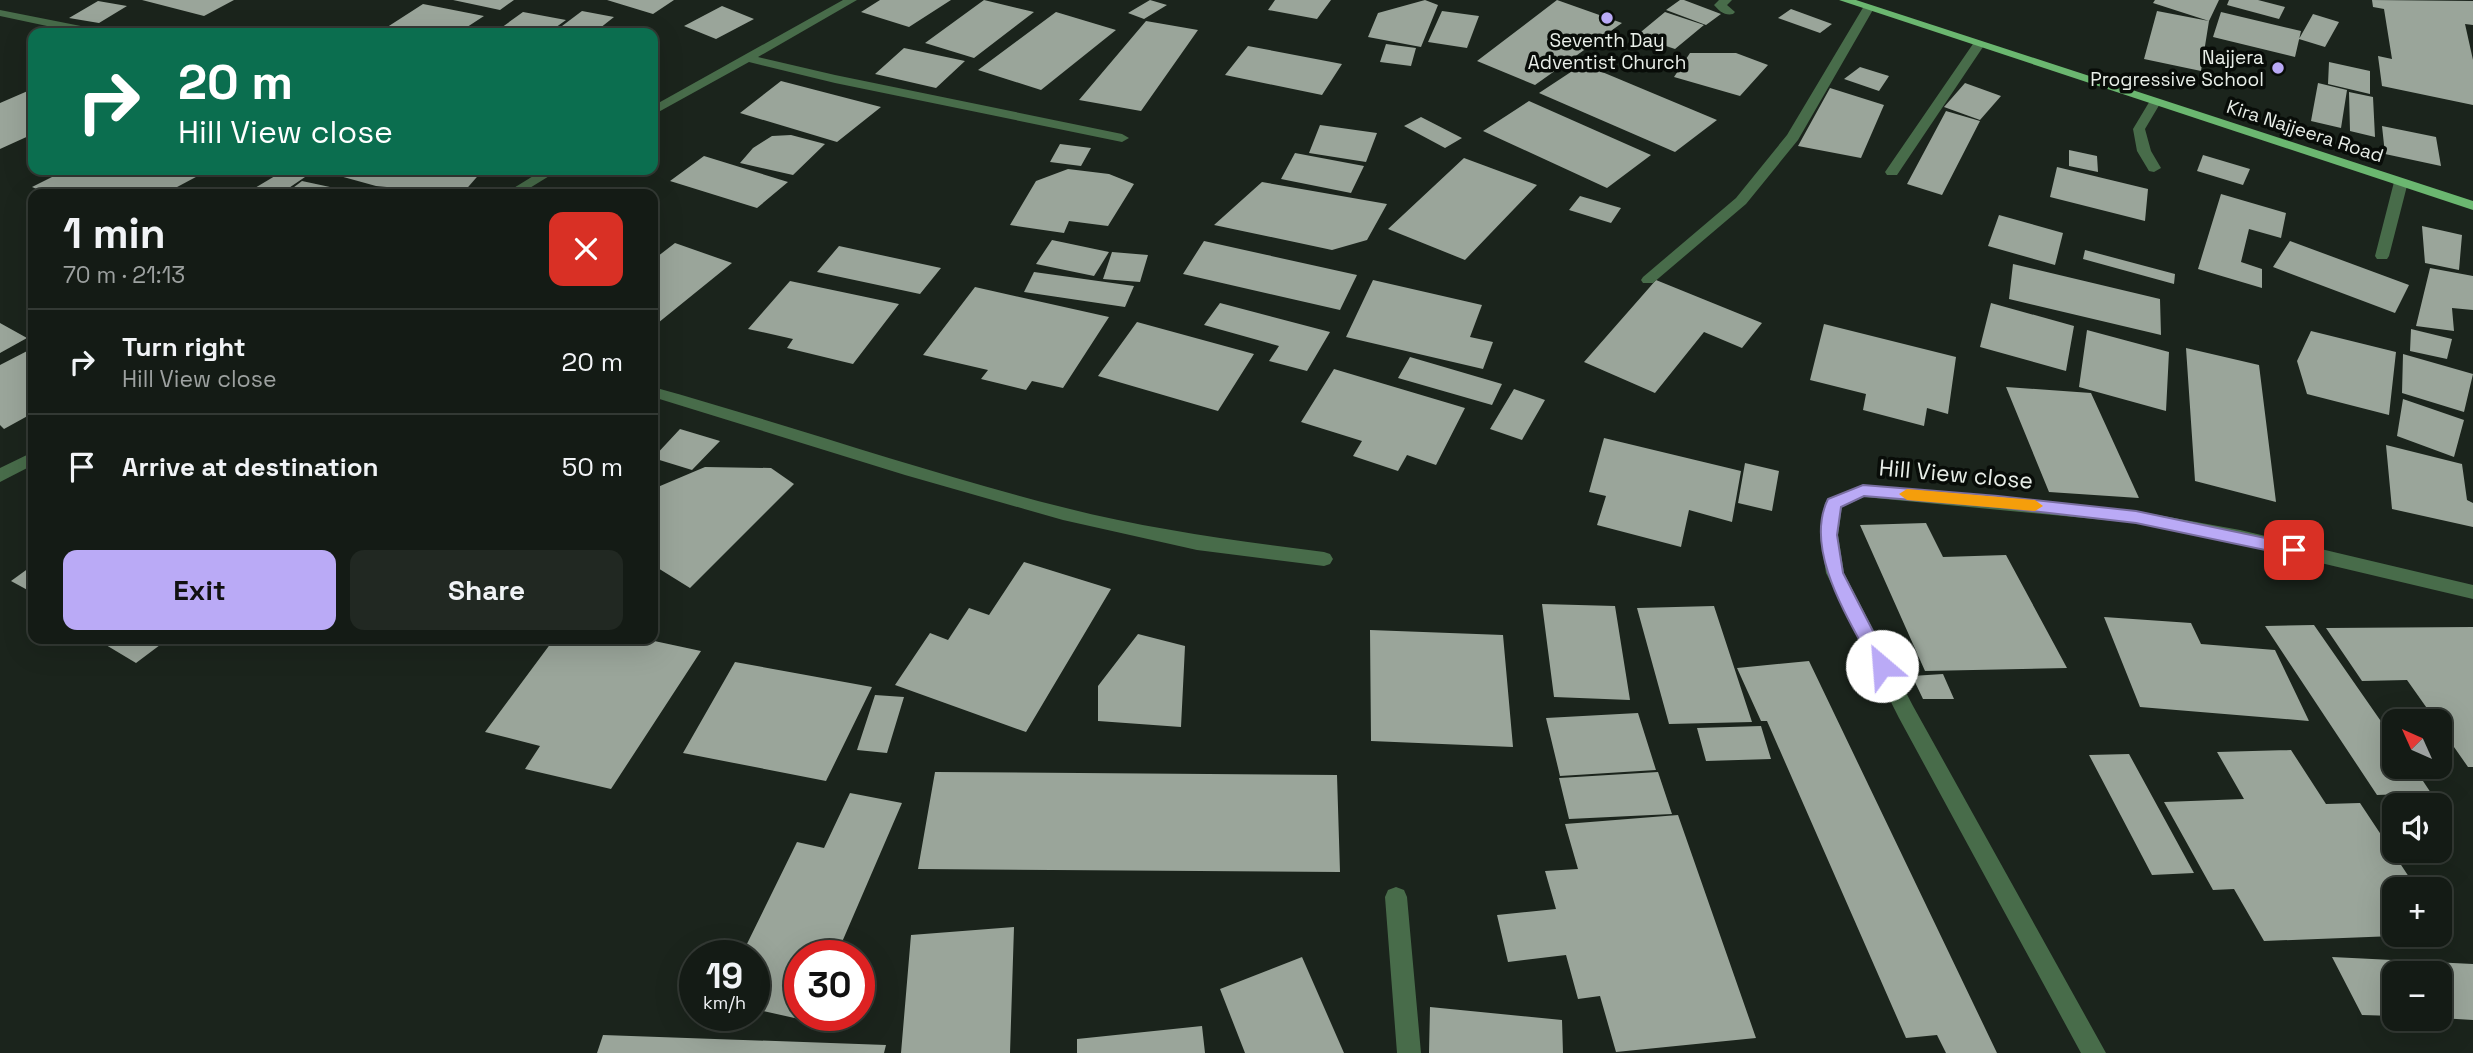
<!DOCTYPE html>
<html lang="en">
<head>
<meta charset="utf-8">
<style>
	body { margin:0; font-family:"Space Grotesk",sans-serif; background:#212822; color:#f1f3f6; height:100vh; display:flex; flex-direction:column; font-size:26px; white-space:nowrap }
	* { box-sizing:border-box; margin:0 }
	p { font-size:23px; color:#9da1a0 }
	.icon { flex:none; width:38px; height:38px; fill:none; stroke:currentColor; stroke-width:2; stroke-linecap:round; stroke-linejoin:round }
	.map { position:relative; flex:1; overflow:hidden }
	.details { position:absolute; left:28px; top:189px; width:630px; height:455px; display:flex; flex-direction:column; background:#141b15; border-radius:14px; box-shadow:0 7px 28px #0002,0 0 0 2px #333934 }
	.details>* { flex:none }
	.top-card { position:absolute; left:28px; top:28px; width:630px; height:147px; border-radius:14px; box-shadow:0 7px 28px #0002,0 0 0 2px #333934; background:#0b6e4f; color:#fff; overflow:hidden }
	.needle { width:46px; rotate:315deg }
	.buttons { position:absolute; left:2382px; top:709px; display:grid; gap:14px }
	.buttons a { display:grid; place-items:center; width:70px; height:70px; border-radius:14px; background:#141b15; box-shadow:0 7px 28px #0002,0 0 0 2px #333934; font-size:35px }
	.speed { position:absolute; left:679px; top:940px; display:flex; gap:14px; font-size:35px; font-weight:700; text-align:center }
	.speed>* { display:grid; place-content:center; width:91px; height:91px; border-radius:50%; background:#141b15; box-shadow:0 7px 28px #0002,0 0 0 2px #333934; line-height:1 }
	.speed small { font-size:18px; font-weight:400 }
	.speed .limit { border:10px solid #d22; background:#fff; color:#111 }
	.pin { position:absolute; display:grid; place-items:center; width:60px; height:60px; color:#fff; margin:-30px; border-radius:14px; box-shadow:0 4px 10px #0006 }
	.me { position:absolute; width:77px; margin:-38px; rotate:333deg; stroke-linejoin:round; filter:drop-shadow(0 0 5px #0008) }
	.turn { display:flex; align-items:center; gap:24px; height:147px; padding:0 35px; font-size:32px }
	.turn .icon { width:91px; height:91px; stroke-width:2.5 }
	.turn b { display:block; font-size:49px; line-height:60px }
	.round { display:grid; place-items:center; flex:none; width:74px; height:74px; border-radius:14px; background:#212822 }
	.overview { display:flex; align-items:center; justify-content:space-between; height:119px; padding:0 35px }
	h1 { font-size:42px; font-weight:800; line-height:52px }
	.cta { display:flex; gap:14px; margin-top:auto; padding:14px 35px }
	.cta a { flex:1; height:80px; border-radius:14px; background:#baaaf6; color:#111; font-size:28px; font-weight:800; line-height:80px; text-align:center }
	.cta a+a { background:#212822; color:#f1f3f6 }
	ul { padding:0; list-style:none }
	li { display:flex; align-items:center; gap:21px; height:105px; padding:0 35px; border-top:2px solid #333934 }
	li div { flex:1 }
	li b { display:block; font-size:26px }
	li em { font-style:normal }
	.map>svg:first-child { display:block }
</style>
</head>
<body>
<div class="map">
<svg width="2473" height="1053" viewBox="0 0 2473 1053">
	<rect width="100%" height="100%" fill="#1b241c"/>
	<!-- building -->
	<path fill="#9aa59a" d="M142 0H234L204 16Z
		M453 0H514L500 10Z
		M607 0H674L653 14Z
		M880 0H951L909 27 861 12Z
		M984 0 1034 12 974 58 925 43Z
		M1150 0 1167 5 1144 19 1128 13Z
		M1275 0H1331L1317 19 1268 10Z
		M1425 0 1438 5 1421 47 1368 37 1378 13Z
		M1557 0 1622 23 1535 85 1477 61Z
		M1680 0H1684L1721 14 1706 25 1666 10Z
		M2155 0H2219L2209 21 2153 3Z
		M2229 0H2258L2285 7 2279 19 2227 5Z
		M2372 0 2473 1V25L2465 24 2473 60V105L2382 86 2378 56 2392 59 2384 9 2373 7Z
		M98 1 127 6 99 23 69 18Z
		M423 4 484 16 458 33H378Z
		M722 6 754 19 716 39 684 26Z
		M1791 9 1832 24 1820 33 1778 18Z
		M582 11 614 17 595 32 562 26Z
		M1442 11 1479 16 1467 48 1428 42Z
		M2157 11 2209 21 2201 71 2144 59Z
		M523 12 566 20 548 33H494Z
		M1056 12 1116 30 1041 90 978 70Z
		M1665 12 1704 25 1675 49 1636 36Z
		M2221 12 2301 31 2295 57 2213 37Z
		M2313 14 2339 22 2325 47 2299 39Z
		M1146 21 1198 30 1141 111 1079 100Z
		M1386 44 1416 48 1411 66 1380 62Z
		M1248 46 1342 64 1322 95 1225 75Z
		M904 48 965 61 936 88 875 74Z
		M1690 53H1736L1768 65 1740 96 1674 77Z
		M2329 62 2370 71V94L2328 84Z
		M1583 64 1717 120 1675 152 1539 93Z
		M1860 67 1889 76 1879 91 1844 79Z
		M781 81 881 107 837 142 740 113Z
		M1965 83 2001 96 1980 120 1944 107Z
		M2318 83 2347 90 2341 128 2311 121Z
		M1830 88 1884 105 1861 158 1798 146Z
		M30 90 33 92V134L0 149V103Z
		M2349 92 2373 97 2375 137 2350 131Z
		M1529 101 1651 155 1607 188 1483 131Z
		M1946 111 1980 121 1942 195 1907 184Z
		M1421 117 1462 138 1445 148 1404 126Z
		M1320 125 1377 133 1366 162 1309 153Z
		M2382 126 2436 137 2441 166 2385 154Z
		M791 135 825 144 793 175 740 163 753 148 772 136Z
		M1060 144 1091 148 1081 166 1050 162Z
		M2069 150 2097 156 2098 172 2069 166Z
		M1295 153 1364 166 1351 193 1281 179Z
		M2203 155 2250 169 2243 185 2197 171Z
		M704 156 788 182 757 208 670 181Z
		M1464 158 1537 185 1465 260 1388 229Z
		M2057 167 2148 189 2145 221 2050 197Z
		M1068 169 1109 174 1134 184 1108 226 1069 221 1064 233 1010 225 1036 181Z
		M66 170H209L164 194H48L32 187Z
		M318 170H483L462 194 376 186Z
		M280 173 305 177 280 194H245Z
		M302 181 344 190 336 194H285Z
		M1262 182 1387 204 1367 240 1332 250 1214 225Z
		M2221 194 2286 213 2281 238 2249 229 2241 262 2262 269V288L2198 269Z
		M1580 196 1621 208 1611 223 1569 210Z
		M1999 215 2063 233 2055 265 1988 246Z
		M2422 226 2462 235 2459 270 2425 263Z
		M1052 240 1109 252 1094 276 1036 264Z
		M1204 241 1357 275 1340 310 1183 274Z
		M2290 241 2409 285 2395 313 2273 267Z
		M675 243 732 263 653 327V260Z
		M839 246 941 268 920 294 817 272Z
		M2085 250 2175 274 2174 284 2083 259Z
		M1112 252 1148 255 1140 282 1103 279Z
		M2013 264 2160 299 2161 335 2009 299Z
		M2430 268 2473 276V310L2452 308 2454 331 2416 326Z
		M1034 272 1134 286 1125 307 1024 292Z
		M1373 280 1482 305 1470 337 1493 342 1483 369 1346 337Z
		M1656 280 1762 323 1742 348 1704 332 1655 393 1584 362Z
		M790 281 899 304 853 364 787 348 793 339 748 329Z
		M975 287 1109 317 1063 388 1032 381 1026 390 981 379 988 370 923 355Z
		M1220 303 1330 332 1307 371 1269 361 1279 346 1204 325Z
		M1991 303 2074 326 2066 371 1980 347Z
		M1137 322 1254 354 1218 411 1098 376Z
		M0 323 27 338 0 353Z
		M1824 324 1956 357 1948 414 1927 408 1924 426 1863 410 1866 394 1810 380Z
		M2411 329 2452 339 2447 359 2410 351Z
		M2087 330 2169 352 2166 411 2079 387Z
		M2311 331 2396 352 2389 415 2307 394 2297 361Z
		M33 348V413L4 429 0 425V365Z
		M2186 348 2259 365 2276 502 2195 481Z
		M2403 354 2473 374 2464 412 2402 393Z
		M1410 357 1502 384 1492 405 1398 378Z
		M1334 369 1465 408 1436 465 1407 455 1398 471 1353 456 1362 441 1301 422Z
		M2006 387 2091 393 2139 498 2049 492Z
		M1514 389 1545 400 1522 440 1490 429Z
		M2403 399 2464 420 2454 457 2397 436Z
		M680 429 720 441 692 470 653 458Z
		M1604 438 1741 471 1732 522 1689 510 1681 547 1597 525 1606 496 1589 492Z
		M2386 445 2462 464 2467 500 2473 503V527L2392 509Z
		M1745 463 1779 471 1772 511 1738 503Z
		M705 467 771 468 794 484 690 588 653 565V489Z
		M1926 523 1943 557 2006 555 2067 668 1925 671 1860 525Z
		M1024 562 1111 589 1026 732 895 685 930 633 948 640 969 608 989 615Z
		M33 565V593L11 581Z
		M1542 604 1615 606 1630 700 1554 697Z
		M1714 606 1752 722 1669 724 1637 608Z
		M2104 617 2191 623 2201 644 2275 650 2309 721 2140 707Z
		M2314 625 2394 740V766H2413L2431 793 2377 795 2265 626Z
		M2473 627V767H2468L2440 727V721H2436L2407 680 2362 681 2326 628Z
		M1370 630 1503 635 1513 747 1371 741Z
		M1138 634 1185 646 1181 727 1098 721V686Z
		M96 639H168L136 663Z
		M554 639H645L701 651 611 789 525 769 540 746 485 732Z
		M1809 661 1997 1053H1946L1937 1035 1906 1038 1767 721H1761L1737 668Z
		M735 662 872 687 826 781 683 753Z
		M1943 674 1954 699H1923L1912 676Z
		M875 695 904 697 887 753 857 750Z
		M1638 713 1656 770 1560 776 1546 718Z
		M1761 726 1771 759 1706 761 1697 728Z
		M2291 750 2326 804 2360 803 2417 889H2394V936L2264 941 2234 889 2213 890 2164 802 2244 799 2217 752Z
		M2129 754 2194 873 2152 875 2089 755Z
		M935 772 1337 775 1340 872 918 869Z
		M1658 772 1672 814 1569 819 1559 778Z
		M850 793 902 803 836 956H800V1015H810L808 1021 754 1009V956H741L797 842 824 848Z
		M1678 815 1756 1038 1616 1052 1600 996 1578 999 1566 955 1508 962 1497 915 1556 909 1545 871 1578 869 1565 824Z
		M1014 927 1010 1053H901L911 935Z
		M1302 957 1344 1053H1245L1220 989Z
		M2332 957 2473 964V1020L2440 1018V973H2394V1016L2362 1015Z
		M1430 1007 1562 1020 1563 1053H1429Z
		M1202 1026 1205 1053H1077V1039Z
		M603 1035 886 1045 884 1053H597Z"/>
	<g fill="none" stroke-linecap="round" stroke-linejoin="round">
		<!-- minor -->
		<path fill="#486c4a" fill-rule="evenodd" d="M843 0H857L758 57 835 75 1122 134 1129 138 1122 142 835 83 749 62 653 115V106Z
			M1719 0H1732L1727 5 1735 12 1733 14C1725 16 1719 11 1714 5Z
			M1864 6 1874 8 1798 140 1746 204 1653 283H1643L1641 280 1643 277 1736 198 1787 135Z
			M0 10 96 29 102 33H80L0 16Z
			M1975 41 1985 44 1897 175H1887L1885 172Z
			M2155 98 2161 102 2145 129 2151 151 2161 168 2154 172 2149 171 2137 151 2133 129 2151 99Z
			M543 170H559L520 194H504Z
			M2401 178 2408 182 2389 256 2387 259H2377L2375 256 2394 182Z
			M653 387C790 425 924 472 1062 507 1148 529 1236 541 1324 552L1330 554 1333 559 1330 564 1324 566 1197 550 1063 520 905 475 653 397Z
			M33 452V465L0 482V468Z
			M1863 485 2136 511 2240 530 2473 585V599L2240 544 2136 523 1864 497 1842 507 1838 535 1844 573 1913 706 2106 1053H2081L1899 718 1826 573 1820 535 1825 503 1828 499Z
			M1396 887 1404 890 1407 897 1421 1053H1397L1385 897 1388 890Z"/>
		<!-- major -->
		<path fill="#6bb770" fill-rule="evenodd" d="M1839 0H1856L2473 201V210Z"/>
	</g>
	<!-- route -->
	<path fill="#baaaf6" stroke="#796ea0" stroke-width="2" d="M1863 485 1998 496 2136 511 2294 544 2302 550 2294 556 2136 523 1998 507 1864 496 1841 507 1837 535 1843 573 1891 666 1889 671H1876C1853 625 1802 552 1828 499Z"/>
	<!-- slow -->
	<path fill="#f59e0b" d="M1907 489 2035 500 2043 506 2035 511 1907 500 1899 494Z"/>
	<!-- markers -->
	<g fill="#baaaf6" stroke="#080c08" stroke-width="2.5">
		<circle cx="1607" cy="18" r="7"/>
		<circle cx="2278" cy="68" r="7"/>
	</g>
	<g text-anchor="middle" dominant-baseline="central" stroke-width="7" stroke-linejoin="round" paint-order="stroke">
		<!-- far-poi labels -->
		<g font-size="19" fill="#e8eee8" stroke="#080c08">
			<text x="1607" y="40">Seventh Day<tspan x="1607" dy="22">Adventist Church</tspan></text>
			<text x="2264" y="57" text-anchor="end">Najjera<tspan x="2264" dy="22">Progressive School</tspan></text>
		</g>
		<!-- far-street labels -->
		<g font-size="19" fill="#e8eee8" stroke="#080c08">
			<text transform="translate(2305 131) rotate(18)">Kira Najjeera Road</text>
		</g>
		<!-- street labels -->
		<g font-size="23" fill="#e8eee8" stroke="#080c08">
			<text transform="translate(1956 474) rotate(5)">Hill View close</text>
		</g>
	</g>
</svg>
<div class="buttons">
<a><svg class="needle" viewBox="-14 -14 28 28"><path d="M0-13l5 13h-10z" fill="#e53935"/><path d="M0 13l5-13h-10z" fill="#9da1a0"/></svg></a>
<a><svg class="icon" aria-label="sound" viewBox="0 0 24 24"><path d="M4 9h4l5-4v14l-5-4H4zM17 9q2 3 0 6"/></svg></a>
<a>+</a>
<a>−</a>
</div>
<div class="speed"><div>19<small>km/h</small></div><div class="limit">30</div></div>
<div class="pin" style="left:2294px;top:550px;background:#d93025"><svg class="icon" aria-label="arrive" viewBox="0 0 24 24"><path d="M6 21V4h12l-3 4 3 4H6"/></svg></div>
<svg class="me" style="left:1882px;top:666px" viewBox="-20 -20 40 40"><circle r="19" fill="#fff"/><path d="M0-13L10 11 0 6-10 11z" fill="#baaaf6"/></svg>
<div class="top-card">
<div class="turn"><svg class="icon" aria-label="right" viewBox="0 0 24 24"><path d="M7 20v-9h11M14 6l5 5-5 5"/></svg><div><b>20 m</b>Hill View close</div></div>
</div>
<section class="details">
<div class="overview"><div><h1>1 min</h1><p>70 m · 21:13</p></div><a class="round" style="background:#d93025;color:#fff"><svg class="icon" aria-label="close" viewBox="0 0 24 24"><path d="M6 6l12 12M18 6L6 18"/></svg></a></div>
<ul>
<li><svg class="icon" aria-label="right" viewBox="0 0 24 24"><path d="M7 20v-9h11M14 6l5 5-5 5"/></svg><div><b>Turn right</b><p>Hill View close</p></div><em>20 m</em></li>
<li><svg class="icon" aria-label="arrive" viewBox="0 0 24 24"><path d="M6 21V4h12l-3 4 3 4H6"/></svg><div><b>Arrive at destination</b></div><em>50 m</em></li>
</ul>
<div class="cta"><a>Exit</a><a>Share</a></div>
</section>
</div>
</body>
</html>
